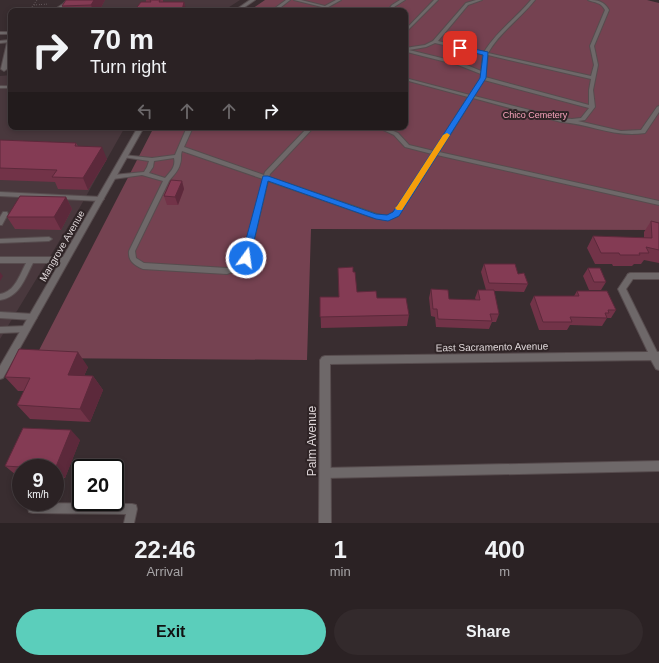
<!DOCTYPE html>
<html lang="en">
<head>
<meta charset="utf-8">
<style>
	body { margin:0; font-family:Helvetica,sans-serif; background:#332a2c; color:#f1f3f6; height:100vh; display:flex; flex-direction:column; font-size:15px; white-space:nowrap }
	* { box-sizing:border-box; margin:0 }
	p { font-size:13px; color:#a6a4a6 }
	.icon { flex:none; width:22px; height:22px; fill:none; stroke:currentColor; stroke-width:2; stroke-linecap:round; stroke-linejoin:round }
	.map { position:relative; height:523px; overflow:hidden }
	.sheet { display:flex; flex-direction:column; background:#2b2224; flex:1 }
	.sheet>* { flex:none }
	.hud { position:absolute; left:8px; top:8px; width:400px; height:122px; border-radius:8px; box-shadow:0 2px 6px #0003,0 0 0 1px #473f41; background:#2b2224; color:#f1f3f6; overflow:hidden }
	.speed { position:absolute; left:12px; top:459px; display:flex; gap:8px; font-size:20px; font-weight:700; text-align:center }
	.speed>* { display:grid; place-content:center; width:52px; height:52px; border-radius:50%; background:#2b2224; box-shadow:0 2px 6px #0003,0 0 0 1px #473f41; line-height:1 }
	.speed small { font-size:10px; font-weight:400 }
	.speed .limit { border:2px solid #111; border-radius:6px; background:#fff; color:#111 }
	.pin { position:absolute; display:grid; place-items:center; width:34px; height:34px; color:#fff; margin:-17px; border-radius:8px; box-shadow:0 2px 6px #0006 }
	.me { position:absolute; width:44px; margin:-22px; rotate:14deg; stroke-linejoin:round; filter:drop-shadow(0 0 3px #0008) }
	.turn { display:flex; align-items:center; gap:14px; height:84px; padding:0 16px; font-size:18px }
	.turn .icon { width:52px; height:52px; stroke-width:2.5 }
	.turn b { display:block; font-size:28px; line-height:34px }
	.lanes { display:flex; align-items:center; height:38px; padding:0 16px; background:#0003; justify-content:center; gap:20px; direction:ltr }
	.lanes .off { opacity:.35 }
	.eta { display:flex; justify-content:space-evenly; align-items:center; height:68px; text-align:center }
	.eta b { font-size:24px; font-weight:600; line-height:28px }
	.cta { display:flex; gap:8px; margin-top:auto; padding:8px 16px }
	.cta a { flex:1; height:46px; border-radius:24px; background:#5bcebb; color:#111; font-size:16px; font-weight:600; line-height:46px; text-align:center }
	.cta a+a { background:#332a2c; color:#f1f3f6 }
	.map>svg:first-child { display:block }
</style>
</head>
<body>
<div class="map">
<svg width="659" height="523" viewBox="0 0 659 523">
	<rect width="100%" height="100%" fill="#392d30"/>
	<!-- built -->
	<path fill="#49383d" d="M73 0H240L223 11H62L67 8Z
		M11 75V127H125L80 207 0 339V76Z"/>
	<!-- green -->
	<path fill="#754251" d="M265 0H647L659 3V230L311 229 307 360 35 358 154 127H405V11H249Z"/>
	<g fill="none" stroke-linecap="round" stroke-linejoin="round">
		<defs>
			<path id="service" d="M286 0H290L276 11H271Z
				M294 0H301L325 6 336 0H341L321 11H316L322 7Z
				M400 0H405L394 7 391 11H387L392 5Z
				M434 0H438L405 33V30Z
				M476 0H482L468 5 438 41 484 52C497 31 516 18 531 0H535C520 19 500 32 488 53L591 76 594 65 590 46 605 10C601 2 595 3 588 0 598 0 604 1 609 10L594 46 598 65 593 90 595 107 585 120 578 121 621 131 641 130 657 107 659 106V112L645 133C615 138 590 124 561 122L473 98 439 152 659 201V205L437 155 398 216 388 220 374 218 268 181 249 259 245 266 240 269 227 274 143 269C134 265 128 261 129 251L163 181 142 175 113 179 110 177 113 175 144 172 147 167 149 161 123 157V155L152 158 175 155 187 127H193L184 147 264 175 265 172 308 127H314L270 174 269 177 377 214 387 216 394 212 432 154 405 147 394 135 377 127H384L398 133 409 145 434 151 468 97 405 80V78L470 95 481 78V74L458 65 407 52V51L408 50H405V48L425 45 433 41 466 3ZM435 43 483 54 481 71 462 63 409 50 426 47ZM488 55 591 79 589 90V105L485 77ZM484 80 589 108 581 118 572 119 561 118 474 96ZM182 151 263 179 243 258C238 264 234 267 227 268L144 263 136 258 135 251 169 181C173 176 179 170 180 164 182 159 180 156 182 151ZM174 158C176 167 170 172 165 178L149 173 153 167 154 161Z
				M177 9H197L199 10 198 11H176V9Z
				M0 32H11V34H0Z
				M9 40H11V42L0 43V41Z
				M0 86H11V88H0Z
				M0 192 101 197 104 199 101 201 0 196Z
				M3 212H7L8 214 2 225H0V217Z
				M49 237 52 239 49 241 0 243V239Z
				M0 257H66L69 260 66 263H33C25 278 20 297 0 300V294C15 292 20 274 26 263H0Z
				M631 273H659V279H631L628 278 627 276 628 274Z
				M0 312 33 314 36 315 37 317 36 319 33 320 0 318Z
				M26 326 29 327 30 329 29 331 26 332 0 333V327Z
				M659 461V471L325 478 322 476 320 473 322 470 325 468Z
				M33 503 132 504 136 505 137 509 134 523H124L126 514 33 513 29 512 28 508 29 504Z"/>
			<path id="minor" d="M67 0H71C66 7 60 11 52 11L63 4Z
				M9 34H11V47L7 69 4 71 1 69Z
				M631 273 634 274 635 276 626 289 657 352H659V370L656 369 651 360 330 364 331 523H319L320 360 322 357 325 356 648 352 618 289 628 274Z"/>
			<path id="tertiary" d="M250 0H255L239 11H234Z
				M138 127H144L3 378 0 379V366Z"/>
		</defs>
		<!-- service casing -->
		<use href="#service" stroke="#574c4e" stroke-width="2"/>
		<!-- minor casing -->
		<use href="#minor" stroke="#574c4e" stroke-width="2"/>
		<!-- tertiary casing -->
		<use href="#tertiary" stroke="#574c4e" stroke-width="2"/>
		<!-- path -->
		<path stroke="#8f8587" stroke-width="1" stroke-dasharray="0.5 2" stroke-linecap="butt" d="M34 5 49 4
			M29 11 37 0"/>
		<!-- service -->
		<use href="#service" fill="#6e6869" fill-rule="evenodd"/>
		<!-- minor -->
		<use href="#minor" fill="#6e6869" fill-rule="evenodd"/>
		<!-- tertiary -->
		<use href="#tertiary" fill="#6e6869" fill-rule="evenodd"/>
	</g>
	<!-- wall -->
	<path fill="#723348" d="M105 0 99 11H64L62 6Z
		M146 0H163V2H184L186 11H134L146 2Z
		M0 140 76 143 78 146 107 159 88 190 58 189 55 182 0 180Z
		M182 181 184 189 178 205H167L164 196Z
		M66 197 72 209 61 230 15 229 7 217Z
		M651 221 659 223V263L644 260 641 264H634L632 266H613L612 264H595L587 248 593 236 644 238V232Z
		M484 264 518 274 528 284 524 292 494 291 499 314 496 322H492L489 329 436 327 435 317 431 316 429 298 431 289 449 299 476 300 475 298 478 290H486L481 272Z
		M338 268 353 272 357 292 377 298 409 315 407 326 321 328 320 297H339Z
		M588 268 606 282 601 290H589L583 276Z
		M577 291 616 310 611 318H607L602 326 570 325 567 330H539L530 304 534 296H574Z
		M88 367 84 376H93L103 390 90 422 30 419 17 405 24 391H18L5 377Z
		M80 440 65 478H55V468H21V475H16L5 466Z"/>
	<!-- shaded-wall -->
	<path fill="#5c293b" d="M94 0H105L99 11H93L91 5Z
		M184 2 186 11H182V10Z
		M102 147 107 159 88 190 83 178Z
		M182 181 184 189 178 205 175 197Z
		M66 197 72 209 61 230 54 217Z
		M0 272 3 276 0 281Z
		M78 352 88 367 78 389 68 375Z
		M93 376 103 390 90 422 80 409Z
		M71 430 80 440 65 478 55 469Z"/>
	<!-- building -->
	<path fill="#843b54" stroke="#5c293b" d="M66 0H94L91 5 62 6Z
		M150 0H160L159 2H184L182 10H172L171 11H134L141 2H151Z
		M0 140 76 143 75 146 102 147 83 178 52 177 57 170 0 168Z
		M171 180 182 181 175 197 164 196Z
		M20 196 66 197 54 217H7Z
		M651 221 659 223V250L646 247 649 253H639L640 255H620L619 253H601L593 236 652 238Z
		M484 264H515L518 274 524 273 528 284 489 283Z
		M353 267V272H355L357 292 376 291 377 298H406L409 315 320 317V297H339L338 268Z
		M588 268H600L606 282H594Z
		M431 289 448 290 449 299 480 300 478 290H494L499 314H490L492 321 438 319 437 309H433Z
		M577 291H607L616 310H608L609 313H605L607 318 570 317 572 322H543L534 296H579Z
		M19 349 78 352 68 375 93 376 80 409 17 405 30 378 5 377Z
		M23 428 71 430 55 469V468H37L5 466Z"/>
	<!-- route -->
	<path fill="#1a73e8" stroke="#114b97" d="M460 46 488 52 486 78 399 216 388 221 376 219 268 181 250 258 249 261H242L241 258 263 176H268L376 214 387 215 393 212 480 78 483 55 458 49 457 48Z"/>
	<!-- slow -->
	<path fill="#f59e0b" d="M447 133 450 135 402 210H397L395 208 397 206 443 135Z"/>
	<g text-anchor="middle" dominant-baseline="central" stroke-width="4" stroke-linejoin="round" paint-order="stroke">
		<!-- far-park labels -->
		<g font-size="9" fill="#fca5be" stroke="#2f2426">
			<text x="535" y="115">Chico Cemetery</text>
		</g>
		<!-- street labels -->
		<g font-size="10" fill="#dfd7d9" stroke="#2f2426">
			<text transform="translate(62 246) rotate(-60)">Mangrove Avenue</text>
			<text transform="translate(492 347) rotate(-1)">East Sacramento Avenue</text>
		</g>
		<!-- near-street labels -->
		<g font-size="12" fill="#dfd7d9" stroke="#2f2426">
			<text transform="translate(312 441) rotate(-90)">Palm Avenue</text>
		</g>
	</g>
</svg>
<div class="speed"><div>9<small>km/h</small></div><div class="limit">20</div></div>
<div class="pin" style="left:460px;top:48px;background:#d93025"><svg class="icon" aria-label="arrive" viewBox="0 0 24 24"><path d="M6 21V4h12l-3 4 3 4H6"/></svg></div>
<svg class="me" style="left:246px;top:258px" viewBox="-20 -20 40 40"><circle r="17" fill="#1a73e8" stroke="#fff" stroke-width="3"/><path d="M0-11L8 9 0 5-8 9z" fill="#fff"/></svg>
<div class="hud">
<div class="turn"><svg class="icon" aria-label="right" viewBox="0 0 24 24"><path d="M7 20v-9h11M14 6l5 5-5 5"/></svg><div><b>70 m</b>Turn right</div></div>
<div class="lanes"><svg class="icon off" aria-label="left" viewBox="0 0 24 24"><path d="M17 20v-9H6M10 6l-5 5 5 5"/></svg><svg class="icon off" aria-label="ahead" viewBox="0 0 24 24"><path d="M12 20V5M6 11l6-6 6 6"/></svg><svg class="icon off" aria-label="ahead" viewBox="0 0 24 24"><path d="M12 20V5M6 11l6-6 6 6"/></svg><svg class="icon" aria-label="right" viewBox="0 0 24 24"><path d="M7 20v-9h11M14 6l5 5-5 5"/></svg></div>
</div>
</div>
<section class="sheet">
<div class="eta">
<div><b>22:46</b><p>Arrival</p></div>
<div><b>1</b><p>min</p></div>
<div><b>400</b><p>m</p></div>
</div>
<div class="cta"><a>Exit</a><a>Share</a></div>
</section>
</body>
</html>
